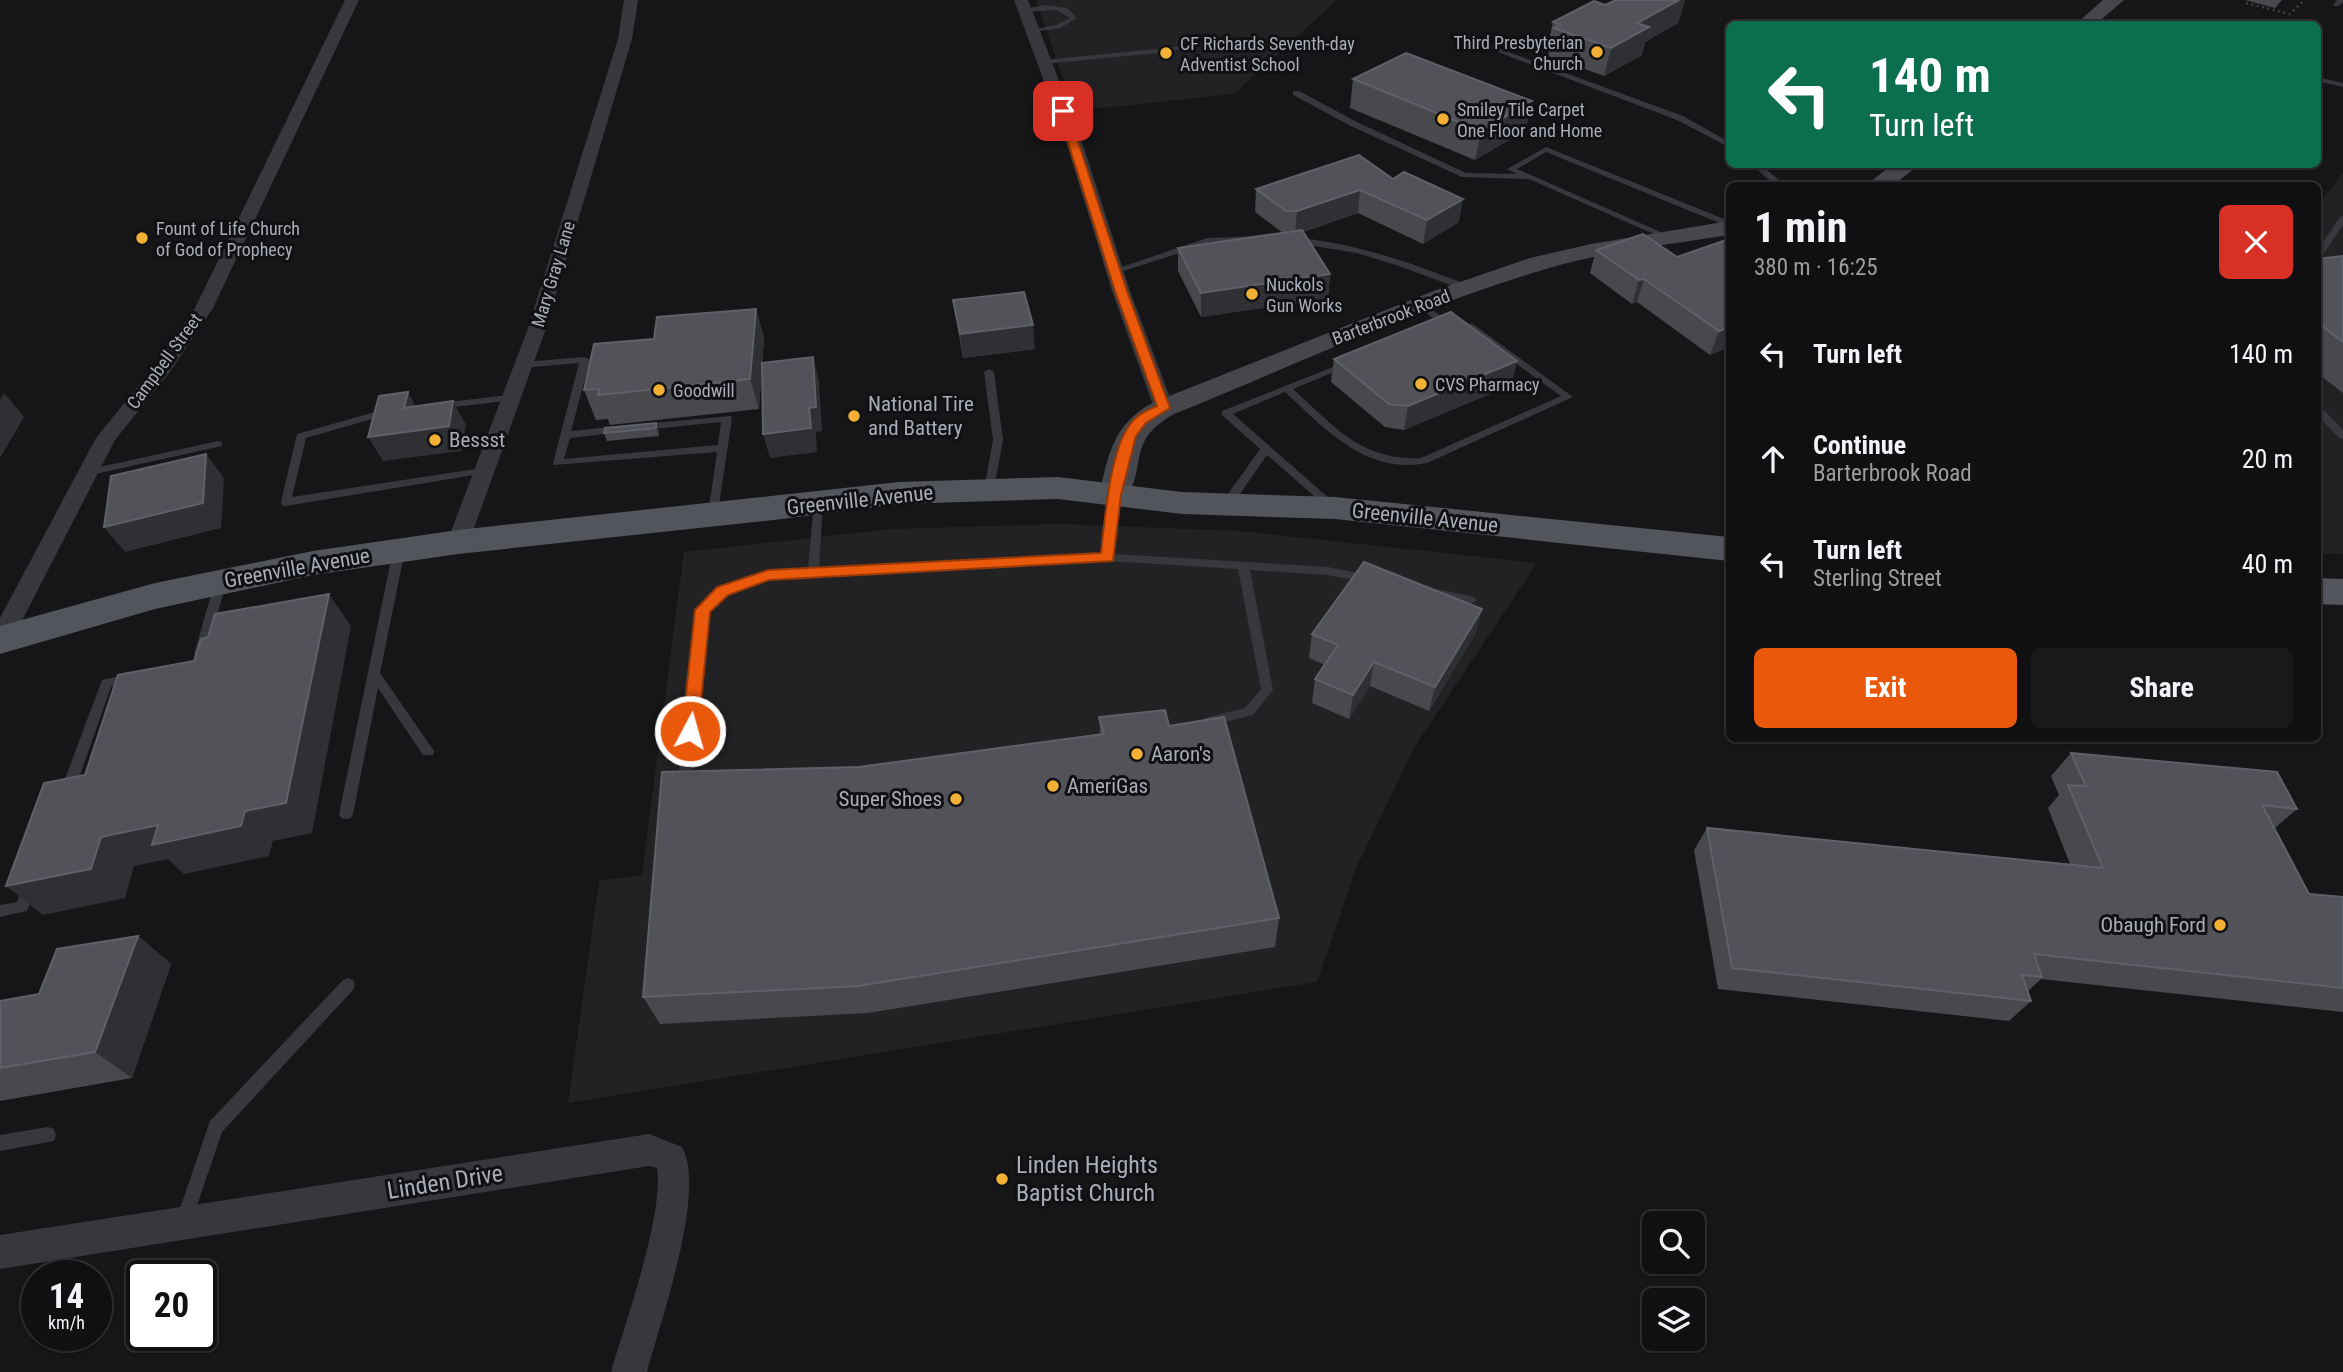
<!DOCTYPE html>
<html lang="en">
<head>
<meta charset="utf-8">
<style>
	body { margin:0; font-family:"Roboto Condensed",sans-serif; background:#19191b; color:#f1f3f6; height:100vh; display:flex; flex-direction:column; font-size:26px; white-space:nowrap }
	* { box-sizing:border-box; margin:0 }
	p { font-size:23px; color:#9c9d9f }
	.icon { flex:none; width:38px; height:38px; fill:none; stroke:currentColor; stroke-width:2; stroke-linecap:round; stroke-linejoin:round }
	.map { position:relative; flex:1; overflow:hidden }
	.side { position:absolute; left:1726px; top:182px; width:595px; height:560px; display:flex; flex-direction:column; background:#101012; border-radius:10px; box-shadow:0 2px 5px #0004,0 0 0 2px #303032 }
	.side>* { flex:none }
	.banner { position:absolute; left:1726px; top:21px; width:595px; height:147px; border-radius:10px; box-shadow:0 2px 5px #0004,0 0 0 2px #303032; background:#0b6e4f; color:#fff; overflow:hidden }
	.fabs { position:absolute; left:1642px; top:1211px; display:grid; gap:14px }
	.fabs a { display:grid; place-items:center; width:63px; height:63px; border-radius:10px; background:#101012; box-shadow:0 2px 5px #0004,0 0 0 2px #303032; font-size:35px }
	.speed { position:absolute; left:21px; top:1260px; display:flex; gap:14px; font-size:35px; font-weight:700; text-align:center }
	.speed>* { display:grid; place-content:center; width:91px; height:91px; border-radius:50%; background:#101012; box-shadow:0 2px 5px #0004,0 0 0 2px #303032; line-height:1 }
	.speed small { font-size:18px; font-weight:400 }
	.speed .limit { border:4px solid #111; border-radius:10px; background:#fff; color:#111 }
	.pin { position:absolute; display:grid; place-items:center; width:60px; height:60px; color:#fff; margin:-30px; border-radius:14px; box-shadow:0 4px 10px #0006 }
	.me { position:absolute; width:77px; margin:-38px; rotate:6deg; stroke-linejoin:round; filter:drop-shadow(0 0 5px #0008) }
	.turn { display:flex; align-items:center; gap:24px; height:147px; padding:0 28px; font-size:32px }
	.turn .icon { width:91px; height:91px; stroke-width:2.5 }
	.turn b { display:block; font-size:49px; line-height:60px }
	.round { display:grid; place-items:center; flex:none; width:74px; height:74px; border-radius:10px; background:#19191b }
	.overview { display:flex; align-items:center; justify-content:space-between; height:119px; padding:0 28px }
	h1 { font-size:42px; font-weight:700; line-height:52px }
	.button { display:flex; gap:14px; margin-top:auto; padding:14px 28px }
	.button a { flex:1; height:80px; border-radius:10px; background:#ea580c; color:#fff; font-size:28px; font-weight:700; line-height:80px; text-align:center }
	.button a+a { background:#19191b; color:#f1f3f6 }
	ul { padding:0; list-style:none }
	li { display:flex; align-items:center; gap:21px; height:105px; padding:0 28px }
	li div { flex:1 }
	li b { display:block; font-size:26px }
	li em { font-style:normal }
	.map>svg:first-child { display:block }
</style>
</head>
<body>
<div class="map">
<svg width="2343" height="1372" viewBox="0 0 2343 1372">
	<rect width="100%" height="100%" fill="#161618"/>
	<!-- built -->
	<path fill="#222225" d="M1036 0H1337L1234 94 1074 111Z
		M2343 173V554L2317 553V206Z
		M1061 524 1240 531 1537 563 1415 746 1357 866 1317 982 568 1103 599 881 642 875 684 552 892 529Z"/>
	<g fill="none" stroke-linecap="round" stroke-linejoin="round">
		<!-- path -->
		<path stroke="#3d3f44" stroke-width="2.5" stroke-dasharray="2 3.5" stroke-linecap="butt" d="M2246 3 2290 14 2304 0"/>
		<!-- lane -->
		<path fill="#37383d" fill-rule="evenodd" d="M2337 0H2343V2L2338 6H2334L2333 5Z
			M1044 5 1067 8 1077 18 1060 28 1031 32V30L1056 25 1070 18 1057 10 1024 12 1021 10Z
			M1469 39H1473L1683 116 1729 142V147L1677 120 1469 41Z
			M1183 40 1186 42V48L1167 52 1044 64 1040 62 1044 60 1167 48 1180 46V42Z
			M2317 77 2343 83V87L2317 81Z
			M1293 91H1299L1357 122 1466 173 1517 174 1507 169 1546 147 1729 221V227L1546 152 1517 169 1672 237 1665 239 1529 179 1462 177 1351 126 1293 95Z
			M1751 164H1760L1786 186H1776Z
			M2343 216V225L2320 259 2317 260V251L2340 217Z
			M1263 236 1266 237V241L1208 244 1117 273 1110 271 1207 238Z
			M1292 237C1342 242 1389 255 1436 273 1448 278 1462 281 1471 288L1464 290 1399 266 1357 253 1289 242 1288 240Z
			M1421 302 1451 323 1473 324 1573 397 1427 463C1366 475 1325 429 1285 392L1233 414 1339 507 1334 511 1330 510 1267 455 1231 507H1223L1222 504 1223 501 1260 449 1222 415V411L1343 363H1349L1351 365 1293 389C1334 426 1361 461 1421 458L1561 396 1468 329 1445 327 1418 307V303Z
			M585 357 590 360 571 431 621 426 626 429 621 432 570 438 564 459 718 445 721 422 643 430 638 427 643 424 731 416 732 418 717 518H709L708 515 717 452 554 465 553 463 579 363 523 368 518 365 523 362Z
			M989 369 994 372 1003 440 994 489 989 492 984 489 993 440 984 372Z
			M510 395 513 396V400L439 409 434 406 439 403Z
			M2317 406 2321 407 2343 430V439L2339 438 2317 415Z
			M389 408 393 409V413L306 438 292 497 482 468 486 469 487 471 486 473 286 506 282 505 281 502 297 434Z
			M218 441 222 442V446L86 476 81 473 86 470Z
			M1114 491 1119 495 1114 554 1328 567 1369 575 1375 579 1369 583 1328 575 1250 570 1273 690 1253 715 1209 726 1205 724 1203 721 1205 718 1245 708 1261 689 1238 569 1108 561 769 579 726 594 709 611 692 774 698 779 696 783H680L678 779 699 607 718 588 768 571 808 569 814 501H822L823 504 819 568 1103 553 1109 495Z
			M399 546 405 550 380 673 434 751 433 755H423L378 688 353 814 351 818 346 819 341 818 339 814 393 550Z
			M221 577 227 581 206 654 200 658 194 654 215 581Z
			M1431 588 1471 596 1477 600 1471 604 1427 595 1425 592 1427 589Z
			M133 673 137 675 139 678 137 681 111 687 74 792 72 796 67 797 62 796 60 792 102 680Z
			M29 881 34 883 36 887 27 911 0 917V905L17 902 24 883Z
			M348 978 353 980 355 985 353 990 222 1132 190 1226 184 1228 178 1226 176 1220 210 1121 343 980Z
			M48 1127 54 1129 56 1135 54 1141 0 1151V1135Z"/>
		<!-- street -->
		<path fill="#37383d" fill-rule="evenodd" d="M345 0H359L213 308 169 373 115 440 12 640 8 646 0 649V618L96 438 155 365 195 308Z
			M624 0H638L632 39 545 331 469 542 466 547 458 550 450 547 447 542 527 331 618 39Z
			M1014 0H1028L1080 135 1130 291 1174 408 1171 412H1157L1154 408 1112 291 1064 135Z
			M649 1134 682 1147C707 1191 660 1322 647 1372H611C625 1323 664 1216 657 1168L649 1166 0 1269V1235Z"/>
		<!-- secondary -->
		<path fill="#45474d" fill-rule="evenodd" d="M2103 0H2124L2096 24H2076Z
			M1893 164H1920L1892 186H1865Z
			M1729 221V235C1668 245 1605 251 1546 269 1421 306 1295 365 1174 414 1125 442 1148 465 1125 502L1114 505 1103 502 1099 495C1109 453 1113 424 1154 402L1431 292 1530 258 1591 244Z"/>
		<!-- primary -->
		<path fill="#53555c" fill-rule="evenodd" d="M1058 477 1182 492 1335 497 1729 537V561L1335 519 1182 514 1058 499 899 504 774 520 458 554 313 575 155 609 0 654V626L155 583 313 551 458 530 899 482Z
			M2317 578 2343 579V605L2317 604Z"/>
	</g>
	<!-- wall -->
	<path fill="#47494d" d="M1616 0H1685L1678 23 1645 42 1642 55 1604 76 1548 56 1549 51 1547 50 1553 22 1605 5Z
		M2245 0H2282L2275 8Z
		M1353 79 1526 130 1475 160 1350 108Z
		M1393 179 1459 222 1423 244 1358 213 1303 232 1330 274 1328 298 1201 317 1178 271V248L1283 233 1255 212 1256 189Z
		M1729 239V347L1710 355 1637 302 1632 304 1590 273 1596 250 1677 257Z
		M2343 256V393L2317 373V259Z
		M953 300 1035 349 963 358Z
		M756 309 764 338 759 409 610 425 608 419 596 420 584 390 654 339Z
		M1334 359 1517 361 1511 385 1404 430 1385 427 1331 382Z
		M656 423 659 431V436L607 441 604 433Z
		M1476 633 1429 711 1370 686 1349 719 1312 703 1315 679 1325 665 1309 658 1312 634Z
		M1099 717 1169 726 1279 918 1275 947 868 1013 660 1024 643 997 859 767 1100 734Z
		M2071 753 2297 809 2274 829 2309 894 2343 897V1012L2041 979 2028 991 2031 1001 2009 1021 1718 989 1694 850 1707 828 2070 864 2048 808 2059 795 2051 776Z
		M138 936 171 964 132 1078 0 1101V1001L39 994Z"/>
	<!-- shaded-wall -->
	<path fill="#2f3033" d="M1679 0H1685L1678 23 1645 42 1642 55 1604 76 1611 48 1637 23Z
		M1532 101 1526 130 1475 160 1481 131Z
		M1360 190 1358 213 1295 234 1297 211Z
		M1463 199 1459 222 1423 244 1427 220Z
		M1330 274 1328 298 1201 317V293Z
		M1644 279 1637 302 1632 304 1639 280Z
		M756 309 764 338 759 409 750 379Z
		M1033 325 1035 349 963 358 960 334Z
		M1729 327V347L1710 355 1719 331Z
		M813 357 819 381 822 431 816 432 817 452 770 458 763 434Z
		M1517 361 1511 385 1404 430 1408 406Z
		M408 392 421 416 453 401 466 425 461 451 383 461 368 437Z
		M4 393 24 417 0 458V400Z
		M656 423 659 431V436L656 428Z
		M206 454 224 478 221 528 125 552 104 527Z
		M329 594 351 626 312 833 273 841 269 856 184 874 168 859 134 866 125 898 43 915 6 886 101 837 158 825 245 811Z
		M1482 609 1476 633 1429 711 1435 687Z
		M1374 662 1370 686 1349 719 1353 695Z
		M138 936 171 964 132 1078 95 1052Z"/>
	<!-- building -->
	<path fill="#525359" stroke="#5f6168" stroke-width="2" d="M1616 0H1679L1637 23 1649 27 1611 48 1554 28 1560 25 1553 22 1594 1 1605 5Z
		M1406 53 1532 101 1481 131 1353 79Z
		M1359 155 1393 179 1404 172 1463 199 1427 220 1360 190 1297 211H1286L1256 189Z
		M1302 230 1330 274 1201 293 1178 248Z
		M1643 234 1677 257 1729 239V327L1719 331 1644 279 1639 280 1596 250Z
		M2343 256V342L2317 322V259Z
		M1024 292 1033 325 960 334 953 300Z
		M756 309 750 379 598 395 600 389 584 390 594 344 654 339 657 317Z
		M1451 312 1517 361 1408 406 1389 404 1334 359Z
		M813 357 816 407 809 408 811 428 763 434 762 363Z
		M408 392 404 408 453 401 449 426 368 437 379 396Z
		M656 423V428L604 433 605 428Z
		M206 454 203 503 104 527 111 476Z
		M1364 562 1482 609 1435 687 1374 662 1353 695 1315 679 1338 645 1312 634Z
		M329 594 286 803 245 811 241 826 152 845 158 825 101 837 91 869 6 886 44 783 85 775 118 675 194 661 201 639 208 637 215 614Z
		M1165 710 1169 726 1224 717 1279 918 858 986 643 997 662 772 859 767 1104 734 1099 717Z
		M2071 753 2277 772 2297 809 2262 805 2309 894 2343 897V988L2034 954 2042 977 2022 975 2031 1001 1732 968 1707 828 2103 868 2068 785 2086 786Z
		M138 936 95 1052 0 1068V1001L39 994 57 949Z"/>
	<!-- route -->
	<path fill="#ea580c" stroke="#983908" stroke-width="2" d="M1063 108 1068 111 1127 291 1170 408 1146 423 1136 436 1121 495 1113 561 769 580 728 595 710 612 698 731 690 737 684 735 682 731 695 610 717 587 768 570 1101 553C1105 519 1110 438 1137 417 1142 412 1150 409 1157 406L1115 291 1058 111Z"/>
	<!-- markers -->
	<g fill="#f2b134" stroke="#111113" stroke-width="2.5">
		<circle cx="1597" cy="52" r="7"/>
		<circle cx="1166" cy="53" r="7"/>
		<circle cx="1443" cy="119" r="7"/>
		<circle cx="142" cy="238" r="7"/>
		<circle cx="1252" cy="294" r="7"/>
		<circle cx="1421" cy="384" r="7"/>
		<circle cx="659" cy="390" r="7"/>
		<circle cx="854" cy="416" r="7"/>
		<circle cx="435" cy="440" r="7"/>
		<circle cx="1137" cy="754" r="7"/>
		<circle cx="1053" cy="786" r="7"/>
		<circle cx="956" cy="799" r="7"/>
		<circle cx="2220" cy="925" r="7"/>
		<circle cx="1002" cy="1179" r="7"/>
	</g>
	<g text-anchor="middle" dominant-baseline="central" stroke-width="6" stroke-linejoin="round" paint-order="stroke">
		<!-- far-poi labels -->
		<g font-size="18" fill="#a8adb8" stroke="#111113" text-anchor="start">
			<text x="1583" y="42" text-anchor="end">Third Presbyterian<tspan x="1583" dy="21">Church</tspan></text>
			<text x="1180" y="43">CF Richards Seventh-day<tspan x="1180" dy="21">Adventist School</tspan></text>
			<text x="1457" y="109">Smiley Tile Carpet<tspan x="1457" dy="21">One Floor and Home</tspan></text>
			<text x="156" y="228">Fount of Life Church<tspan x="156" dy="21">of God of Prophecy</tspan></text>
			<text x="1266" y="284">Nuckols<tspan x="1266" dy="21">Gun Works</tspan></text>
			<text x="1435" y="384">CVS Pharmacy</text>
			<text x="673" y="390">Goodwill</text>
		</g>
		<!-- far-street labels -->
		<g font-size="18" fill="#a8adb8" stroke="#111113">
			<text transform="translate(553 274) rotate(-73)">Mary Gray Lane</text>
			<text transform="translate(1391 317) rotate(-21)">Barterbrook Road</text>
			<text transform="translate(164 361) rotate(-54)">Campbell Street</text>
		</g>
		<!-- poi labels -->
		<g font-size="21" fill="#a8adb8" stroke="#111113" text-anchor="start">
			<text x="868" y="404">National Tire<tspan x="868" dy="24">and Battery</tspan></text>
			<text x="449" y="440">Bessst</text>
			<text x="1151" y="754">Aaron's</text>
			<text x="1067" y="786">AmeriGas</text>
			<text x="942" y="799" text-anchor="end">Super Shoes</text>
			<text x="2206" y="925" text-anchor="end">Obaugh Ford</text>
		</g>
		<!-- street labels -->
		<g font-size="21" fill="#a8adb8" stroke="#111113">
			<text transform="translate(860 500) rotate(-6)">Greenville Avenue</text>
			<text transform="translate(1425 518) rotate(6)">Greenville Avenue</text>
			<text transform="translate(297 568) rotate(-10)">Greenville Avenue</text>
		</g>
		<!-- near-poi labels -->
		<g font-size="24" fill="#a8adb8" stroke="#111113" text-anchor="start">
			<text x="1016" y="1165">Linden Heights<tspan x="1016" dy="28">Baptist Church</tspan></text>
		</g>
		<!-- near-street labels -->
		<g font-size="24" fill="#a8adb8" stroke="#111113">
			<text transform="translate(445 1182) rotate(-9)">Linden Drive</text>
		</g>
	</g>
</svg>
<div class="fabs">
<a><svg class="icon" aria-label="search" viewBox="0 0 24 24"><circle cx="10" cy="10" r="6"/><path d="M15 15l6 6"/></svg></a>
<a><svg class="icon" aria-label="layers" viewBox="0 0 24 24"><path d="M12 4l9 5-9 5-9-5zM3 14l9 5 9-5"/></svg></a>
</div>
<div class="speed"><div>14<small>km/h</small></div><div class="limit">20</div></div>
<div class="pin" style="left:1063px;top:111px;background:#d93025"><svg class="icon" aria-label="arrive" viewBox="0 0 24 24"><path d="M6 21V4h12l-3 4 3 4H6"/></svg></div>
<svg class="me" style="left:690px;top:731px" viewBox="-20 -20 40 40"><circle r="17" fill="#ea580c" stroke="#fff" stroke-width="3"/><path d="M0-11L8 9 0 5-8 9z" fill="#fff"/></svg>
<div class="banner">
<div class="turn"><svg class="icon" aria-label="left" viewBox="0 0 24 24"><path d="M17 20v-9H6M10 6l-5 5 5 5"/></svg><div><b>140 m</b>Turn left</div></div>
</div>
<section class="side">
<div class="overview"><div><h1>1 min</h1><p>380 m · 16:25</p></div><a class="round" style="background:#d93025;color:#fff"><svg class="icon" aria-label="close" viewBox="0 0 24 24"><path d="M6 6l12 12M18 6L6 18"/></svg></a></div>
<ul>
<li><svg class="icon" aria-label="left" viewBox="0 0 24 24"><path d="M17 20v-9H6M10 6l-5 5 5 5"/></svg><div><b>Turn left</b></div><em>140 m</em></li>
<li><svg class="icon" aria-label="ahead" viewBox="0 0 24 24"><path d="M12 20V5M6 11l6-6 6 6"/></svg><div><b>Continue</b><p>Barterbrook Road</p></div><em>20 m</em></li>
<li><svg class="icon" aria-label="left" viewBox="0 0 24 24"><path d="M17 20v-9H6M10 6l-5 5 5 5"/></svg><div><b>Turn left</b><p>Sterling Street</p></div><em>40 m</em></li>
</ul>
<div class="button"><a>Exit</a><a>Share</a></div>
</section>
</div>
</body>
</html>
